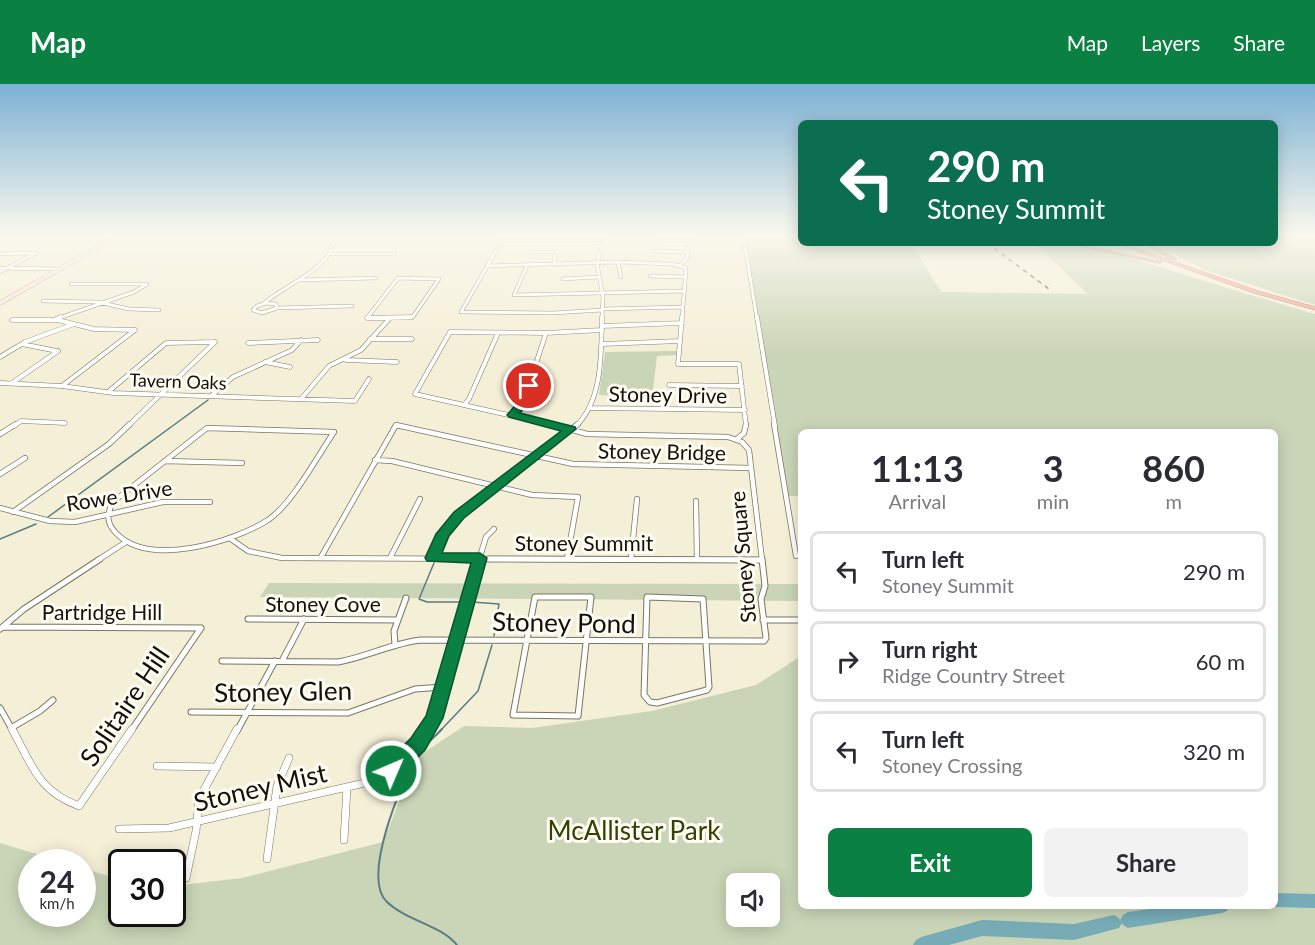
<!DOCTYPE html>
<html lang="en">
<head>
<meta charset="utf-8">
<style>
	body { margin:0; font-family:Lato,sans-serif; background:#f2f2f3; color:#2b2b33; height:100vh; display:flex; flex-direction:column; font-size:22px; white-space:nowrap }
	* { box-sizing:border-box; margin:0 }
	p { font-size:20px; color:#7c7c81 }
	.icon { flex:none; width:33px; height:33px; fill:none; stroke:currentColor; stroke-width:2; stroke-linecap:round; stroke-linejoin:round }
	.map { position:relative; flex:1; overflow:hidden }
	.panel { position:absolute; left:798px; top:345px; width:480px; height:480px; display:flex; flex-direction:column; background:#fff; border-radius:9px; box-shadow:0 3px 15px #0003 }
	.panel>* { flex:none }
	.banner { position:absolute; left:798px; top:36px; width:480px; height:126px; border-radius:9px; box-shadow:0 3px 15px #0003; background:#0b6e4f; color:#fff; overflow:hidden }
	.buttons { position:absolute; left:726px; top:789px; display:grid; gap:12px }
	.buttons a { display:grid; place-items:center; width:54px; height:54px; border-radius:9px; background:#fff; box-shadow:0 3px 15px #0003; font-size:30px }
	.speed { position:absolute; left:18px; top:765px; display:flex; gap:12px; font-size:30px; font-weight:700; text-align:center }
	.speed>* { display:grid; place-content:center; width:78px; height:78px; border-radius:50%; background:#fff; box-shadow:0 3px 15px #0003; line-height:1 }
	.speed small { font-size:15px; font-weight:400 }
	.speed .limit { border:3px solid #111; border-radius:9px; background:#fff; color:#111 }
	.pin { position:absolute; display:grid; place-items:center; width:51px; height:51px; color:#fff; margin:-26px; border:3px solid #fff; border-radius:50%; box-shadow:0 2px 6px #0007 }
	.me { position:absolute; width:66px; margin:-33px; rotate:45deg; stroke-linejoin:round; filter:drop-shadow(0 0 4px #0008) }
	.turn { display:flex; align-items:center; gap:21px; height:126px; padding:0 30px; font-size:27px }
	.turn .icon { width:78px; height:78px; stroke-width:2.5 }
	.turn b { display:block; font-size:42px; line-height:51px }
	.eta { display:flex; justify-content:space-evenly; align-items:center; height:102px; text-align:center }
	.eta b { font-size:36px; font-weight:700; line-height:42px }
	.action { display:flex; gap:12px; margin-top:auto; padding:12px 30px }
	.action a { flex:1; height:69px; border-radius:9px; background:#0b8043; color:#fff; font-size:24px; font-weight:700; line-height:69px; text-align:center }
	.action a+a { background:#f2f2f3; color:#2b2b33 }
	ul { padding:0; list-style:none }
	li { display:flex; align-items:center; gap:18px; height:81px; margin:0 12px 9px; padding:0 18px; border:3px solid #e1e1e2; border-radius:9px }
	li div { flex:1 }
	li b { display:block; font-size:22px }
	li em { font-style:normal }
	header { display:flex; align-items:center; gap:36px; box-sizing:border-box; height:84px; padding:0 30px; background:#0b8043; color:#fff }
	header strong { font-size:28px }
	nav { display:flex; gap:33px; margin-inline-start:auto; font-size:21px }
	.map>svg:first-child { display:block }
</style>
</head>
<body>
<header>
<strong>Map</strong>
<nav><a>Map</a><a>Layers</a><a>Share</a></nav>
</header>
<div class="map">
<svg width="1315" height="861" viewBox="0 0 1315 861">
	<rect width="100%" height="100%" fill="#f4efd7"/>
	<!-- green -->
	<path fill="#cad5b7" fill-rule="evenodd" d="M745 150H801V159H911L941 208 1088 210 1034 159C1090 159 1142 177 1192 193 1233 206 1274 218 1315 230V861H0V759L63 778H32V830H82L83 784 121 796 122 830H172L173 802 242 794 383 758 417 673 464 642 532 644 652 627 756 601 801 572V822H1275V348H801V412H788ZM736 800H770V832H736Z
		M1275 150 1315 151V221L1205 186 1151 159H1275Z
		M676 267V271L657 272 652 313 599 311 605 268Z
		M269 499 800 500 801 517 260 513Z"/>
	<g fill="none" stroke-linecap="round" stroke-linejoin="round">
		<!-- stream-far1 -->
		<path stroke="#597d82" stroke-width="1.5" d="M48 433 208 316
			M0 455 36 440
			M434 479 419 515 427 518H462
			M472 518 499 520 494 552
			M440 647 478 607 492 561"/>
		<!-- stream -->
		<path stroke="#597d82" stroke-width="2" d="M442 645C434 654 423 662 417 672 401 699 361 794 387 818 407 837 441 841 457 861"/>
		<!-- river -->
		<path fill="#77acb7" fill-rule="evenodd" d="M1275 809 1315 810V824L1275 823 1272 822H1275Z
			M1172 822H1229L1227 827 1222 829 1128 844 1123 841 1120 836 1123 831 1128 828Z
			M1114 831 1119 834 1122 839 1119 844 1074 856 982 852 949 861H913L916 856 921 853 982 836 1074 840Z"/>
		<defs>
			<path id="street-far4" d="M743 150 757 235
				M662 156H689L687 174 680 181
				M653 167 688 168
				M532 168H554L555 181
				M0 170 33 169
				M331 170H395
				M618 178 621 193
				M487 182 618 178 672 180 686 184 682 235
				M527 182 514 211 685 207
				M0 184 61 185
				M0 188 36 169
				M650 192 686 193
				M563 195 599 193
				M299 196 376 194
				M71 200H147
				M43 217 98 218 129 225 159 226
				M266 219 276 220 277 224 262 229 253 226 257 222Z
				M263 220C288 198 331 187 336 150
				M277 224 352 222
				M602 225 683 223
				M602 226 553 229 461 228 502 156H609
				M367 234H412L439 195
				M367 234 398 194 439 195
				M56 235 134 208 147 200
				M602 235 603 213 597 179 602 162 617 150"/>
			<path id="street-far3" d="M682 233 678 280H739L746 342
				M757 233 775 342
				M367 234 412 233
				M56 235 60 233
				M12 236H58L94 245 135 246
				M602 242 682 239
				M370 255H412
				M248 259 318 256
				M22 260 57 267
				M602 260 680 257
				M0 273 25 258 74 240
				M346 276 397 278
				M265 278 290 283
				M0 299 62 302 113 309 355 317 369 295
				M12 299 58 267
				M669 301 742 302
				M62 302 135 246
				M108 308 166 259 215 258
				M211 312 233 293 292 266 301 256
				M301 315 329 282 361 266 390 234
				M464 321 469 315 498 249
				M591 324 745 326
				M513 331 523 319 546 249
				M14 342 21 337 65 339
				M128 342 215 258
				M396 342H399
				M557 342 415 310 450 248 546 249 602 246
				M576 342C603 316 601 269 602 233"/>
			<path id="street-far2" d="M551 340 587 350 728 353 742 358 749 366 762 476
				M774 340 796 472
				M207 344 334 348C317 373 292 420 268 436 233 458 149 484 116 449 106 439 106 429 114 417Z
				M0 350 16 340
				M737 355 744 349 746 340
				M375 376 392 377 532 411 578 413 567 475
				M165 377 242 379
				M0 390 25 374
				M696 417 697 475
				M0 424 50 437 75 438 163 418H210
				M13 428 109 360 130 340
				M231 455 248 467 282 474 762 476
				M321 473 396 341 573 380 751 384
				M390 474 420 415
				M432 474 443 450 459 431 578 340
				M631 475 637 415
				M98 476 126 458
				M479 476 486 453 494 445"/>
			<path id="street-far1" d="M489 475 762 476
				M535 513H591L578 632 513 631Z
				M647 513 703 515 709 603 707 606 657 619 650 618 644 611Z
				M248 535 397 536
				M763 536H801
				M3 543 201 544
				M0 545 24 525 100 475
				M395 561 394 547 406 514
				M222 577 338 578C367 573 392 559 421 556L764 557 766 554 761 515 765 502 762 475
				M282 577 304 535
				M0 624 13 647
				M191 628 348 629 415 605 443 603
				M11 644 40 627 53 616
				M131 647 201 544
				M237 647 275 577
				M427 647 434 634 480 475"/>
			<path id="street" d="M12 645C32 681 38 707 79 722L132 645
				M157 682 217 683
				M119 745 169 744 373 697 401 679 428 645
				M344 756 347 703
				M267 775 277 702 289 674
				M186 794 196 747 199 715 237 645"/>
			<path id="secondary" d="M0 219 121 150"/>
			<path id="highway" d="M1066 159H1074L1162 178 1160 179Z
				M1115 159H1121L1258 207 1315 223V226L1254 209Z
				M1143 159H1148L1177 175 1173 176Z"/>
		</defs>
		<!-- street-far4 casing -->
		<use href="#street-far4" stroke="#7b7661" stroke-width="4"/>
		<!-- street-far3 casing -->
		<use href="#street-far3" stroke="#7b7661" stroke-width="5"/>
		<!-- street-far2 casing -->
		<use href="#street-far2" stroke="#7b7661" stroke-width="6"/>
		<!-- street-far1 casing -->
		<use href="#street-far1" stroke="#7b7661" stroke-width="7"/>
		<!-- street casing -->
		<use href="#street" stroke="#7b7661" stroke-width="8"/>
		<!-- secondary casing -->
		<use href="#secondary" stroke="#7b7661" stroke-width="4.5"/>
		<!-- highway casing -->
		<use href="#highway" stroke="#a77162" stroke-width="1"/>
		<!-- street-far4 -->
		<use href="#street-far4" stroke="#fff" stroke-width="3"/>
		<!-- street-far3 -->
		<use href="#street-far3" stroke="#fff" stroke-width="4"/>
		<!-- street-far2 -->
		<use href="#street-far2" stroke="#fff" stroke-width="4.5"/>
		<!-- street-far1 -->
		<use href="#street-far1" stroke="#fff" stroke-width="5"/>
		<!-- street -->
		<use href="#street" stroke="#fff" stroke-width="7"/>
		<!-- secondary -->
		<use href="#secondary" stroke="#fde4de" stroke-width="4"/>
		<!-- highway -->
		<use href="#highway" fill="#f7a592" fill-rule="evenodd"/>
		<!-- rail -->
		<path stroke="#504d41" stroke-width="1.5" stroke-dasharray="4.5 4.5" stroke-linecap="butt" d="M987 159 1049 205"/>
	</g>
	<!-- sky -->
	<linearGradient id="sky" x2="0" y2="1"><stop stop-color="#7bb1d4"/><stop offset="0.56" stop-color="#faf8ed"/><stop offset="1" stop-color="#faf8ed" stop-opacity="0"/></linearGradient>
	<rect width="1315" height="270" fill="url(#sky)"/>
	<!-- route -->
	<path fill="#0b8043" stroke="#07532c" stroke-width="1.5" d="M529 298 534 302 529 319 520 329 575 343 576 345 464 434 449 452 442 469H480L487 474 443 634 425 666 398 693 391 695 384 693 382 687 384 681 411 654 426 632 471 479 427 477 425 474 436 450 454 428 561 347 509 333 507 331 518 318 524 302Z"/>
	<g text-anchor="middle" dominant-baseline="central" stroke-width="6" stroke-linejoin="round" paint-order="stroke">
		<!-- far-street labels -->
		<g font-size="18" fill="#121008" stroke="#fefcf3">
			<text transform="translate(178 297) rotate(2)">Tavern Oaks</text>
		</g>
		<!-- street labels -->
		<g font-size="21" fill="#121008" stroke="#fefcf3">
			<text transform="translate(668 310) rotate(1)">Stoney Drive</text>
			<text transform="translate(662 367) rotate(1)">Stoney Bridge</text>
			<text transform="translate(119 411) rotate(-9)">Rowe Drive</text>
			<text x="584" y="458">Stoney Summit</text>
			<text transform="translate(742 473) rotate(-95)">Stoney Square</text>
			<text x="323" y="519">Stoney Cove</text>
			<text x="102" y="527">Partridge Hill</text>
		</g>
		<!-- near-street labels -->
		<g font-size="26" fill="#121008" stroke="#fefcf3">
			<text transform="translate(564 538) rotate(1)">Stoney Pond</text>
			<text transform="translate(283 607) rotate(-1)">Stoney Glen</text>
			<text transform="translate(124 622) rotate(-56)">Solitaire Hill</text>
			<text transform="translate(260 703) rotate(-13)">Stoney Mist</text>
		</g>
		<!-- near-park labels -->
		<g font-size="26" fill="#324200" stroke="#fefcf3">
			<text x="634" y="746">McAllister Park</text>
		</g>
	</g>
</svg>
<div class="buttons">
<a><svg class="icon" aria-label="sound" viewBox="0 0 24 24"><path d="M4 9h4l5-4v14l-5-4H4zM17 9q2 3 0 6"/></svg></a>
</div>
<div class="speed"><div>24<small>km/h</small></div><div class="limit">30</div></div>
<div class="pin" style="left:529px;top:302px;background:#d93025"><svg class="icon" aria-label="arrive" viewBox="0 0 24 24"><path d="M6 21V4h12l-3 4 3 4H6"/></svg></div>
<svg class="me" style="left:391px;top:687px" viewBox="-20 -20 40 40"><circle r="17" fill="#0b8043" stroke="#fff" stroke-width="3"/><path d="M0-11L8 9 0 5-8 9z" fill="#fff"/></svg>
<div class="banner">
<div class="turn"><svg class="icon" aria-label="left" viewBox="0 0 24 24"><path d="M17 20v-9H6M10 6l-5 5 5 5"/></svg><div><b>290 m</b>Stoney Summit</div></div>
</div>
<section class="panel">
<div class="eta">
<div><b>11:13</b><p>Arrival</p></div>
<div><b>3</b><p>min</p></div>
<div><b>860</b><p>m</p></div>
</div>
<ul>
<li><svg class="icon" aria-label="left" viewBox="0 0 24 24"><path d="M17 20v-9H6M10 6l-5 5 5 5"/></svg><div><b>Turn left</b><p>Stoney Summit</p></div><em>290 m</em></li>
<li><svg class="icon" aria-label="right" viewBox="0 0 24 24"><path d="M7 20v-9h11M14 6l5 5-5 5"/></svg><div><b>Turn right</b><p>Ridge Country Street</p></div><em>60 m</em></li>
<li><svg class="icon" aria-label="left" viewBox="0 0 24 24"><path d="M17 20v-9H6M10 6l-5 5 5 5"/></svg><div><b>Turn left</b><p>Stoney Crossing</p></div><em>320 m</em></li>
</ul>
<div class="action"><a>Exit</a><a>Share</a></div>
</section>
</div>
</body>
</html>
